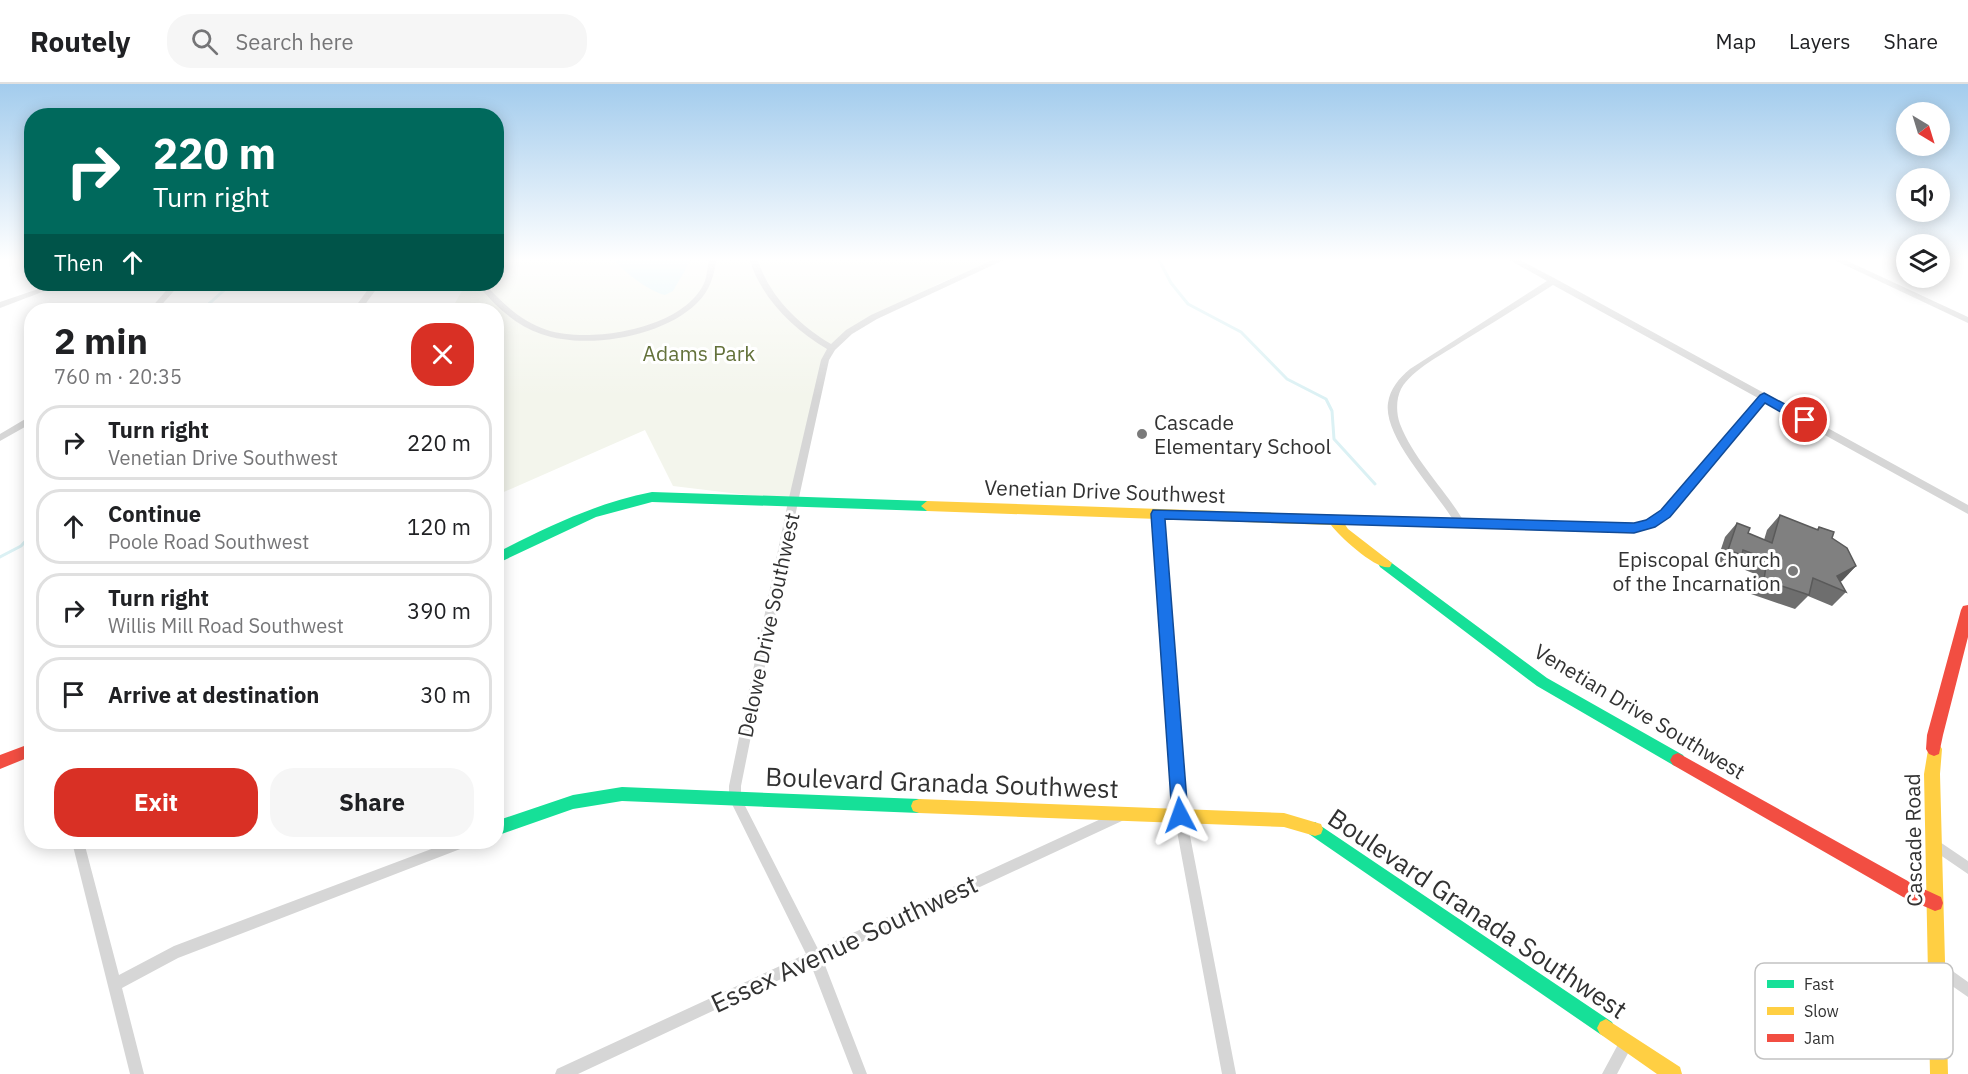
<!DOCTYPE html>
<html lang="en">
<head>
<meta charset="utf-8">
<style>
	body { margin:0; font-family:"IBM Plex Sans",sans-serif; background:#f6f6f6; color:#202124; height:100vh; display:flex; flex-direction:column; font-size:22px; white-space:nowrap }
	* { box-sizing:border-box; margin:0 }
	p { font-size:20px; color:#757577 }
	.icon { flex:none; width:33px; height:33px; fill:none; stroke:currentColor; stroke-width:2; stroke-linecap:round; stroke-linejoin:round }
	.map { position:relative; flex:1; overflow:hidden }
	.panel { position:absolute; left:24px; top:219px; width:480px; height:546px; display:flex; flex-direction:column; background:#fff; border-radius:24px; box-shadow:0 3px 15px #0003 }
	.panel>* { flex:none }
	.hud { position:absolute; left:24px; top:24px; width:480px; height:183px; border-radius:24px; box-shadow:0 3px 15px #0003; background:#00695c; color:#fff; overflow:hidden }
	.needle { width:39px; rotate:142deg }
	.tools { position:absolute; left:1896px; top:18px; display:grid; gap:12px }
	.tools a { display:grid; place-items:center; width:54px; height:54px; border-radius:50%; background:#fff; box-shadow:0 3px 15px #0003; font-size:30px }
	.pin { position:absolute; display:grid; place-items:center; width:51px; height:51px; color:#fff; margin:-26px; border:3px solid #fff; border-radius:50%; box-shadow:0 2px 6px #0007 }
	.me { position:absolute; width:66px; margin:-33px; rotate:356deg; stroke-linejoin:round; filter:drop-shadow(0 0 4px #0008) }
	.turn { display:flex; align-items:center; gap:21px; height:126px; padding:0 30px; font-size:27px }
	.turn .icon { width:78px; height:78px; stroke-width:2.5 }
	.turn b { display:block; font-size:42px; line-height:51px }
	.then { display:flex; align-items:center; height:57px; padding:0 30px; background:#0003; gap:12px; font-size:22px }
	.round { display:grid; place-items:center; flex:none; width:63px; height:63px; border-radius:24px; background:#f6f6f6 }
	.overview { display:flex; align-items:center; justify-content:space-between; height:102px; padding:0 30px }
	h1 { font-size:36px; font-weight:700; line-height:45px }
	.cta { display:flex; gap:12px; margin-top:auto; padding:12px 30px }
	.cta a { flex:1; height:69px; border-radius:24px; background:#d93025; color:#fff; font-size:24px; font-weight:700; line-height:69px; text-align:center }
	.cta a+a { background:#f6f6f6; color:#202124 }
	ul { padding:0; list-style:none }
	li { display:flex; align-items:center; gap:18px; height:75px; margin:0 12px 9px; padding:0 18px; border:3px solid #e0e0e0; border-radius:24px }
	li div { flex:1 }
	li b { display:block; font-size:22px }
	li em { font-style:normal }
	header { display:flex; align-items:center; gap:36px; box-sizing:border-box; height:84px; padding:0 30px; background:#fff; border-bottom:2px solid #e0e0e0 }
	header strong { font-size:28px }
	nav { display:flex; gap:33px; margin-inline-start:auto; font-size:21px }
	.search { width:420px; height:54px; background:#f6f6f6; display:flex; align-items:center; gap:15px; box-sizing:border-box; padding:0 21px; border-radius:24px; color:#757577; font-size:22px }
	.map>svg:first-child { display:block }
</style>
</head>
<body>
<header>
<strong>Routely</strong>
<div class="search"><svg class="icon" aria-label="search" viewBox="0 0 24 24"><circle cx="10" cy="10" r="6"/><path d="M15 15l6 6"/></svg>Search here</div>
<nav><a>Map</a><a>Layers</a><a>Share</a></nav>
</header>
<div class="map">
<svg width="1968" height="990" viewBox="0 0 1968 990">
	<rect width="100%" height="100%" fill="#fff"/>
	<!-- green -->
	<path fill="#f3f5ec" d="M497 174H1000L938 200 853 246 828 266 789 416 673 402 645 346 497 411 496 226H451L466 200H496Z"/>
	<!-- water -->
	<path fill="#dbf1f4" d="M613 174H692L673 207 665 211C650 208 622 187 613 174Z"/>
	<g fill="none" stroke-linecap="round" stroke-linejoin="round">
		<!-- stream -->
		<path stroke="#dbf1f4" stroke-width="3" d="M1158 174 1171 199 1188 220 1241 248 1287 295 1326 315 1332 327 1334 355 1375 400
			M202 226 231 200
			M0 473 21 462 32 450"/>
		<!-- street -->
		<path fill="#d6d6d6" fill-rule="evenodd" d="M709 174H717C714 191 710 207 697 219 663 253 586 266 541 250 515 241 494 221 477 200H485C502 219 522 238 547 246 590 260 686 245 705 197 707 190 708 181 709 174Z
			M749 174H757C769 212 798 240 831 260L846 246 871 231 997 174H1008L877 235 852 250 835 266 829 276 798 418 741 702V714L818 865 1116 728 1120 726 1124 728 1126 732 1124 736 823 876 867 990H853L811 881 578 990H555L557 985 806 870 731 718 729 714V702L788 418 821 276 827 265C792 244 761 214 749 174Z
			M1506 174H1516L1556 195 1968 421V430L1765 318 1670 432 1654 443 1618 449 1331 439 1330 436 1335 432 1453 436C1436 407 1383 353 1388 319 1390 305 1399 294 1410 285L1547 197ZM1553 201 1758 314 1662 426 1647 437 1618 441 1463 436C1444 404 1414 376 1400 340 1396 329 1396 315 1401 305 1412 285 1445 269 1463 257 1493 239 1523 220 1553 201Z
			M1830 174H1841L1968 233V239Z
			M53 200H63L0 224V218Z
			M172 200H180L157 226H149Z
			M372 200H380L361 226H353Z
			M32 331V339L0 357V350Z
			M1158 426 1163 430 1186 731 1236 990H1222L1174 731 1153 430Z
			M1934 754 1968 777V790L1930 764 1928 760 1930 756Z
			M72 758H84L119 891 174 862 450 758H470L468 762 178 874 122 904 144 990H130Z
			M1937 876 1968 898V913L1932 888 1930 883 1932 878Z
			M1627 951 1632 953 1634 958 1617 990H1602L1622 953Z"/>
		<!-- fast -->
		<path fill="#16e098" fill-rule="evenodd" d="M652 408 927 417 933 422 927 427 652 418 596 433 496 480V469C547 443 596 419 652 408Z
			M1385 474 1547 594 1683 671 1686 676 1683 681 1678 683 1673 681 1537 602 1380 483 1378 479 1380 475Z
			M622 703 919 715 925 717 927 722 925 727 919 729 622 717 573 725 496 752V737L573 711Z
			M1315 738 1612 938 1615 944 1612 950 1606 953 1600 950 1309 750 1307 745 1309 740Z"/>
		<!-- slow -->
		<path fill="#ffcf43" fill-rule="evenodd" d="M927 417 1335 431 1340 433 1348 445 1392 479 1390 483C1377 487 1339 452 1331 441L927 427 921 422Z
			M1934 658 1939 660 1942 665 1940 690 1948 990H1930L1924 690 1929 660Z
			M919 715 1284 729 1321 740 1323 745 1321 750 1315 752 1284 743 919 729 913 727 911 722 913 717Z
			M1606 935 1680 983 1682 990H1657L1600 950 1597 944 1600 938Z"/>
		<!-- jam -->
		<path fill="#f24e42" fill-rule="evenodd" d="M1968 521V553L1943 651 1939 670 1934 672 1929 670 1926 665 1927 651 1961 526 1963 522Z
			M32 659V672L0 685V671Z
			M1678 669 1915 801 1941 813 1943 819 1941 825 1935 827 1903 813 1673 681 1670 676 1673 671Z"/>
	</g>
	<!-- wall -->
	<path fill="#6e6e6e" d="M1780 431 1816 446 1819 443 1832 454 1856 482 1840 498 1846 508 1832 522 1808 512 1795 525 1751 510 1755 490 1733 481 1730 485 1716 480 1725 453 1737 439 1748 449 1764 456 1767 446Z"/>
	<!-- shaded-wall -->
	<path fill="#5a5a5a" d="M1856 482 1842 497 1832 502 1837 492Z"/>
	<!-- building -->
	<path fill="#808080" stroke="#5a5a5a" stroke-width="1.5" d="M1780 431 1818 446 1819 443 1834 448 1832 454 1847 464 1856 482 1837 492 1846 508 1813 494 1809 511 1764 496 1767 475 1743 466 1742 471 1728 466 1737 439 1750 444 1748 449 1772 459Z"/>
	<!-- sky -->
	<linearGradient id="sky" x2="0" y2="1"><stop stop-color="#a3cced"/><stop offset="0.56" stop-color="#fff"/><stop offset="1" stop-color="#fff" stop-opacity="0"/></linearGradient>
	<rect width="1968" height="313" fill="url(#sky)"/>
	<!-- route -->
	<path fill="#1a73e8" stroke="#114b97" stroke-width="1.5" d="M1764 309 1809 333V339H1800L1765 319 1670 433 1655 443 1634 449 1165 435 1188 731 1186 737 1180 739 1174 737 1172 731 1151 430 1153 426 1634 439 1646 436 1661 426 1760 311Z"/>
	<!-- markers -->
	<g fill="#7a7a7a" stroke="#fff" stroke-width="2">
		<circle cx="1142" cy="350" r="6"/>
		<circle cx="1793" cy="487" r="6"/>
	</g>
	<g text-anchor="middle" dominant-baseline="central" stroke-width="6" stroke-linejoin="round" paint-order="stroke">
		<!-- park labels -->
		<g font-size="21" fill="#64723b" stroke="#fff">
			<text x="699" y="269">Adams Park</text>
		</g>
		<!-- poi labels -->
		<g font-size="21" fill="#323232" stroke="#fff" text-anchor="start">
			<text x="1154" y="338">Cascade<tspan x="1154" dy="24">Elementary School</tspan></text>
			<text x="1781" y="475" text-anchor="end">Episcopal Church<tspan x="1781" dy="24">of the Incarnation</tspan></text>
		</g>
		<!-- street labels -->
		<g font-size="21" fill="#323232" stroke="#fff">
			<text transform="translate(1105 407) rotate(2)">Venetian Drive Southwest</text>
			<text transform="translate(768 541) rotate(-78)">Delowe Drive Southwest</text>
			<text transform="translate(1640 627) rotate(31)">Venetian Drive Southwest</text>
			<text transform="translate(1913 756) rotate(-91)">Cascade Road</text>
		</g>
		<!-- near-street labels -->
		<g font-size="26" fill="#323232" stroke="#fff">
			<text transform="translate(942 698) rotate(2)">Boulevard Granada Southwest</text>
			<text transform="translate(1478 829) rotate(34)">Boulevard Granada Southwest</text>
			<text transform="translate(844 859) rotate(-25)">Essex Avenue Southwest</text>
		</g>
	</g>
	<!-- legend -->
	<rect x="1755" y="879" width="198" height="96" rx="9" fill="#fff" stroke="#c2c2c2" stroke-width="1.5"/>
	<rect x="1767" y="896" width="27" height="8" fill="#16e098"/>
	<rect x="1767" y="923" width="27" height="8" fill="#ffcf43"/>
	<rect x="1767" y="950" width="27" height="8" fill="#f24e42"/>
	<g font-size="16" fill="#323232">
		<text x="1804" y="906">Fast</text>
		<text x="1804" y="933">Slow</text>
		<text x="1804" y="960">Jam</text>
	</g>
</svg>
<div class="tools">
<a><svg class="needle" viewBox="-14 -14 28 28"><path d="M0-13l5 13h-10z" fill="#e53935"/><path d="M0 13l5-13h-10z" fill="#757577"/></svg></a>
<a><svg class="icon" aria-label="sound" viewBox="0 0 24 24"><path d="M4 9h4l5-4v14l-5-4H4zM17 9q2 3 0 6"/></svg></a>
<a><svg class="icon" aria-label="layers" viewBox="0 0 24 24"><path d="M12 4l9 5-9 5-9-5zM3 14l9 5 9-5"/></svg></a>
</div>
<div class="pin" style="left:1805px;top:336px;background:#d93025"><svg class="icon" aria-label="arrive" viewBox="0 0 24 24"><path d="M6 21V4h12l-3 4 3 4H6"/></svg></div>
<svg class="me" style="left:1180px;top:731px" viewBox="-20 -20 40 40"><path d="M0-17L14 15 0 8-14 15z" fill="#1a73e8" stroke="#fff" stroke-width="4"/></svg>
<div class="hud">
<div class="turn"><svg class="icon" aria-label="right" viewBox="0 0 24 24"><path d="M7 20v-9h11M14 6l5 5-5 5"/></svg><div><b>220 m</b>Turn right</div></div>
<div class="then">Then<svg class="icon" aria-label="ahead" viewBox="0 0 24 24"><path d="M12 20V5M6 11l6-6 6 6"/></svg></div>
</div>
<section class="panel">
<div class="overview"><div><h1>2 min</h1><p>760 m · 20:35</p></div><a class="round" style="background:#d93025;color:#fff"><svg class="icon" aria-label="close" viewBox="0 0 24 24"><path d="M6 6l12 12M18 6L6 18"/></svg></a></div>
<ul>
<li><svg class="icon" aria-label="right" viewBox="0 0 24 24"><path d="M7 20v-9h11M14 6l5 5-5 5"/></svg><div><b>Turn right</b><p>Venetian Drive Southwest</p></div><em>220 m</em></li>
<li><svg class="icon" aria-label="ahead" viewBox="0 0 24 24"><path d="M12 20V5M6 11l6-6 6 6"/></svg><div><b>Continue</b><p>Poole Road Southwest</p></div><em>120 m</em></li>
<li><svg class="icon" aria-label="right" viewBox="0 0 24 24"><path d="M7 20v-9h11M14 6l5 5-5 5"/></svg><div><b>Turn right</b><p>Willis Mill Road Southwest</p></div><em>390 m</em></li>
<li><svg class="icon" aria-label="arrive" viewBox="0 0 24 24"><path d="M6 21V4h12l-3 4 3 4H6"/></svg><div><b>Arrive at destination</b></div><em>30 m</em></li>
</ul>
<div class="cta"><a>Exit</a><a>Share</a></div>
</section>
</div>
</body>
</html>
